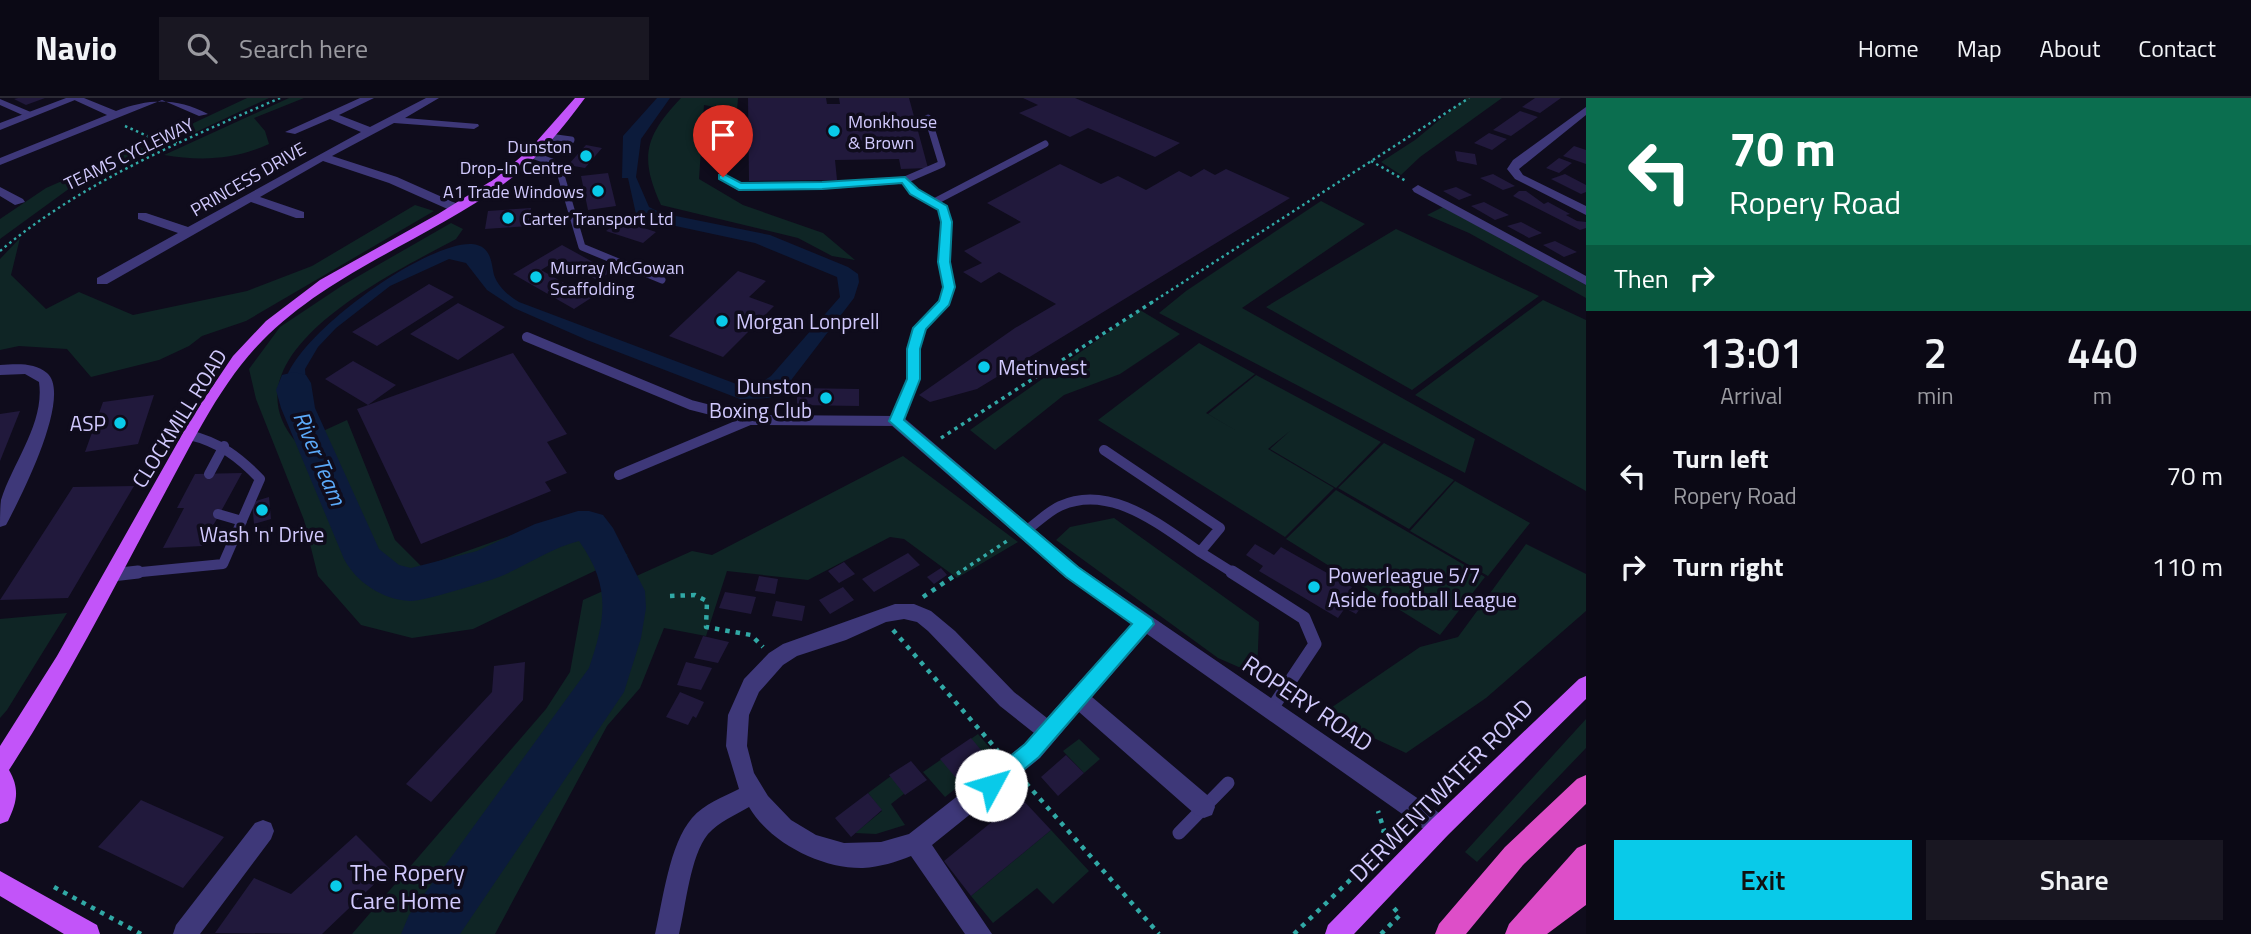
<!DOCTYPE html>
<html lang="en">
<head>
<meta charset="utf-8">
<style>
	body { margin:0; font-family:"Titillium Web",sans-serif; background:#191722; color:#f1f3f6; height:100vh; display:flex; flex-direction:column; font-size:26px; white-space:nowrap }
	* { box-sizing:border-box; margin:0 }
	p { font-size:23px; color:#9a9aa0 }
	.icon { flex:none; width:38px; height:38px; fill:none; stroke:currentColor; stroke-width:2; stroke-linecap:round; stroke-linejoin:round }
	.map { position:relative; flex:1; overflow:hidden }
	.panel { display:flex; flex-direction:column; background:#0b0915; width:665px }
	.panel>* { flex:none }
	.guide { background:#0b6e4f; color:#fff; overflow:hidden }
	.pin { position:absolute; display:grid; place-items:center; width:60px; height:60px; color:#fff; margin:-72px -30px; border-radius:50% 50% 50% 0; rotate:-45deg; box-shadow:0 0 7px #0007 }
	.pin .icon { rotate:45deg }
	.me { position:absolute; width:77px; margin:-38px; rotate:51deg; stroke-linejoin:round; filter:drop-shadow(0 0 5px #0008) }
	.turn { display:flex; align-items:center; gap:24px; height:147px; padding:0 28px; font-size:32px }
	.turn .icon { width:91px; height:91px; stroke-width:2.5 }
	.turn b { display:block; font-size:49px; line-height:60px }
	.then { display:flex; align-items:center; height:66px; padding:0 28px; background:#0003; gap:14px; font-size:26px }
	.eta { display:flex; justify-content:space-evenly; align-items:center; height:119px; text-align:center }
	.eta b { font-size:42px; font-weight:600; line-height:49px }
	.button { display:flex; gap:14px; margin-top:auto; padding:14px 28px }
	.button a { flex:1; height:80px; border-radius:0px; background:#09cae9; color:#111; font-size:28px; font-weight:600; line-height:80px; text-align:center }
	.button a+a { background:#191722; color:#f1f3f6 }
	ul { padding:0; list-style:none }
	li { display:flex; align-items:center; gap:21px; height:91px; padding:0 28px }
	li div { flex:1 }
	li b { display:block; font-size:26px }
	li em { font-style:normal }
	header { display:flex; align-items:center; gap:42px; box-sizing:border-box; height:98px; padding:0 35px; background:#0b0915; border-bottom:2px solid #2b2a34 }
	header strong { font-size:33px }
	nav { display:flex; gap:38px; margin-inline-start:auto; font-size:24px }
	.search { width:490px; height:63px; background:#191722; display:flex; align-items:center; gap:18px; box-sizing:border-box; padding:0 24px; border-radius:0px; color:#9a9aa0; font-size:26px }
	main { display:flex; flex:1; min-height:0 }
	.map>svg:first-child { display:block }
</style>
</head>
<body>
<header>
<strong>Navio</strong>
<div class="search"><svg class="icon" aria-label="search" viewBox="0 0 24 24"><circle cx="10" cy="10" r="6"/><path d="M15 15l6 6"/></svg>Search here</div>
<nav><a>Home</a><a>Map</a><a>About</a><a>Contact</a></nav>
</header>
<main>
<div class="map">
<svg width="1586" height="836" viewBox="0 0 1586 836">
	<rect width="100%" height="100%" fill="#0f0c1c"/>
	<!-- green -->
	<path fill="#0f2525" d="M247 0H269L194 35 183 30Z
		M289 0H304L254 20 265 33 269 46C234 62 201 63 164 57Z
		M681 0H738L737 13 704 7 699 81 743 107 823 135 855 162 832 158 798 140 661 107C639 59 645 38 681 0Z
		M1466 0H1502L1420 59 1401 77 1381 64 1415 42Z
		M140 49 149 54 70 90 0 141V121L46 90Z
		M1321 103 1365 126 1242 210 1475 341 1465 375 1159 215 1186 193Z
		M415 107 434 113 246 223 202 238 189 248 159 262 91 279 67 251 19 248 0 252V161L20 140 11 177 46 211 79 194 133 217 247 193 312 168Z
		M1443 109 1586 187V200L1469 135 1427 117Z
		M451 125 463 131 456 141C395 174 219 257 297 345L347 322 395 442 422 469 532 430 585 437 628 457 473 531 412 540 361 527 318 478 304 422 256 301 249 271 280 229 343 187Z
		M1396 131 1539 198 1412 292 1266 209Z
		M1543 202 1586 222V393L1415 297Z
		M1140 212 1180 236 1120 276 1064 297 995 352 970 332Z
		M1199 245 1255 276 1206 315 1240 335 1208 316 1256 277 1381 344 1336 390 1270 351 1290 333 1268 351 1334 390 1285 439 1098 322Z
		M1384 345 1454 382 1409 431 1338 390Z
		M903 358 1018 444 957 480 904 441 890 439 808 482 727 473 706 538 664 530 640 590 607 628 495 836H352L546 611 570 574 583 502 692 453 712 457Z
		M1455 383 1530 425 1488 478 1410 433Z
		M1336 392 1485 479 1440 537 1286 441Z
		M1114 420 1259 524 1257 577 1218 560 1056 442 1070 429Z
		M1526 446 1586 476V513L1486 600 1406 655 1322 616 1420 549 1458 539Z
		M67 515 7 612 0 620V521Z
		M1586 621V650L1477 764 1465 754Z
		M978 636 997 658 945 699 923 674Z
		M1079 641 1100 661 1084 675 1063 653Z
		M891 678 905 695 891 706 905 727 876 736 855 735 882 713 868 695Z
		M1051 732 1089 773 1053 806 1037 790 993 825 971 798Z"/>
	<!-- water -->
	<path fill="#0c1b3b" d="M657 0H670L641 41 636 79 649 109 661 115 770 137 848 169 858 176 859 184 854 200 782 294 770 300 740 301 587 242 514 210 487 192 466 165 449 161 390 188 336 230 318 249 305 271 307 300 316 330 299 337C293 322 282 302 285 285 294 238 426 143 472 146 491 148 491 163 494 177 498 189 509 198 519 204L739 287 759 286 771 278 840 199 837 179 755 145 643 121 636 116 628 80H622L623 38Z"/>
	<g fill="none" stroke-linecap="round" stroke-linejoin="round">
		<!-- river -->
		<path fill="#0c1b3b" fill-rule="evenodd" d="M294 274 306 277 311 285 315 310 379 451 399 467 411 470 477 453 535 426 578 413H589L603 417 613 430 645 493 646 510 641 540 624 594 460 836H401L409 817 589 570C606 520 611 488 579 443 551 450 526 468 499 479 486 484 421 504 410 503 383 502 356 484 344 461L281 310 276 292 282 277Z"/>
	</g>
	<!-- building -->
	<path fill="#21193c" d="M18 0H45L26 7 14 1Z
		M748 0H826L827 6H840L839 0H909L928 70 901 71 899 61 835 62 837 82 749 83Z
		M1023 0H1075L1180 45 1155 59 1088 30 1070 39 1019 15 1038 7Z
		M1535 0H1561L1540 15 1522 9Z
		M1520 13 1538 19 1511 38 1493 32Z
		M1489 35 1507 41 1492 52 1474 45Z
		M586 47 602 50 585 70 568 67Z
		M1574 48 1586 52V66L1563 58Z
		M1455 53 1475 56 1477 67 1457 63Z
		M1559 60 1572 65 1559 75 1546 70Z
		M1060 66 1101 86 1118 78 1146 92 1179 73 1191 79 1204 71 1215 77 1226 71 1290 100 977 291 930 304 919 297 1015 230 1056 206 999 174 981 185 963 174 982 165 964 153 1021 124 987 105Z
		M608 75 616 108 588 112 581 78Z
		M1493 76 1515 88 1503 92 1480 80Z
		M1565 76 1586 87V94L1581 96 1551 81Z
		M1456 89 1472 97 1459 102 1443 93Z
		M1519 93H1526L1544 106 1548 104 1570 116 1566 117 1577 123 1586 124V130L1580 132 1513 98Z
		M1484 104 1509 117 1495 122 1471 108Z
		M531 110 528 128 485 131 488 113Z
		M620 122 656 134 643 145 606 133Z
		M1521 124 1542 135 1529 140 1507 128Z
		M1555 143 1577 154 1564 159 1543 147Z
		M562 147 611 174 597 182 559 161 541 172 591 200 574 211 513 176Z
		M738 173 766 183 749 199 774 208 723 259 669 238Z
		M429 186 454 199 377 248 352 234Z
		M458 205 505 229 458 262 410 236Z
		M513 255 567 336 547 344 567 375 545 384 551 393 421 446 357 311Z
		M353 263 396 287 368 307 325 281Z
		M797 290 859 291V308L797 307Z
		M154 297 138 346 85 354 103 304Z
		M20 313 0 363V316Z
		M242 375 202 448 163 450 184 410H177L195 376Z
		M134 388 68 500 0 502 73 389Z
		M269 399 271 421 254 426 252 404Z
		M1255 446 1274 457 1281 449 1352 489 1349 494 1365 504 1356 516 1345 510 1338 520 1259 473 1263 468 1246 457Z
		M908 455 920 467 874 494 862 481Z
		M844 464 855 476 839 485 828 473Z
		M941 470 947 477 934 486 927 479Z
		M759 478 778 481 775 496 755 493Z
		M843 489 854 502 830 516 819 502Z
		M725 494 756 499 751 516 719 510Z
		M776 503 805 508 802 523 772 518Z
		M703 538 729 544 718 565 694 560Z
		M525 564 523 602 431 704 406 686 492 594 494 568Z
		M686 564 712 570 701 592 677 587Z
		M680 594 704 604 696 620 693 618 688 627 666 619Z
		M971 640 986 658 956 680 940 661Z
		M1066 657 1084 675 1058 698 1041 679Z
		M911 663 927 682 905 697 889 677Z
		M868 695 882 712 851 739 835 720Z
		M1021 700 1051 732 971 798 944 763Z
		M141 702 224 739 183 790 98 749Z
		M356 737 390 771 322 836 215 835 254 780 291 796Z"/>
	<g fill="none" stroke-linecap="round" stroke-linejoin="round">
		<!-- path-far2 -->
		<path stroke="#31a9a6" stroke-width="2.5" stroke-dasharray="2.5 3.5" stroke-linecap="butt" d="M125 28 156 42 177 44
			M1371 63 1406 83
			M0 153C84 83 181 43 280 0
			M1151 205 1469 0"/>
		<!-- path-far1 -->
		<path stroke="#31a9a6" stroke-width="3.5" stroke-dasharray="3.5 4.5" stroke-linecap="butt" d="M941 340 1154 203
			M957 476 1007 443"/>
		<!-- path -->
		<path stroke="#31a9a6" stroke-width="4.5" stroke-dasharray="4.5 6" stroke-linecap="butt" d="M670 498 695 497 707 503 706 529 751 537 763 549
			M923 499 960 474
			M893 532 998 653
			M1026 685 1159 836
			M54 789 141 836
			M1294 836 1373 760 1384 732 1378 713
			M1381 836 1400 817 1392 808"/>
		<!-- service-far2 -->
		<path stroke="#3e3879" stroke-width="7" d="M928 20 942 66 905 82 914 93 943 110 946 124 944 164 949 189 944 205
			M729 26 723 79 739 89 822 88 905 82
			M549 39 571 42
			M532 57 552 64 560 74 582 149 662 182
			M934 104 1045 46"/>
		<!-- service-far1 -->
		<path stroke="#3e3879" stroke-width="10" d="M527 239 691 307 750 322
			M1104 352 1220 430 1200 454 1235 476
			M209 376 224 348
			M619 377 750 322 897 323 913 281 914 251 920 230 945 203
			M218 416 242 423
			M1024 434C1036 426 1047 414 1060 408 1110 385 1160 427 1200 454
			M121 476 223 466 260 381C239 359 219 344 189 337"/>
		<!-- service -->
		<path stroke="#3e3879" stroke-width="13" d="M1232 474 1304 520 1315 546 1271 612
			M112 477 138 474
			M1179 735 1228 685"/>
		<!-- pedestrian -->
		<path fill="#3e3879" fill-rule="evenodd" d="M0 1 33 15 35 17 27 19 0 7Z"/>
		<!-- minor -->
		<path fill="#3e3879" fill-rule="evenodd" d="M70 0H84L116 13C150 0 177 0 208 16L199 18 162 2 0 67V60L107 17Z
			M360 0H374L339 17 370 29 426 0H439L405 20 478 26 479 28 474 31 394 25 332 58 397 79 460 107V113H452L389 85 323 63 260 99 304 114V120H296L251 104 107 186H97V180L178 135 138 121V115H146L188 129 361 34 330 21 295 36 285 34Z
			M1586 9V17L1519 71 1523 77 1586 108V117L1515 81 1507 71 1513 62Z
			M1418 87 1586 178V187L1414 94 1412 91Z
			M0 89 23 101 25 104 15 107 0 98Z
			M897 317 903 319 1079 469 1448 721 1451 729 1448 737 1440 740 1432 737 1147 536 1092 599 1212 701 1215 709 1212 717 1204 720 1196 717 1079 614 1040 660 932 747 992 836H965L911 758C896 764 880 769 863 770 822 771 770 745 749 709 735 717 719 724 708 736 690 758 686 808 679 836H655C663 802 669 747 692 720 704 706 723 699 739 691L726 648 728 617 744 581 769 555 783 546 895 506H914L931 513 955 533 1014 594 1047 620 1132 525 1065 479 891 327 889 323ZM904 521 917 524 928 533 1000 608 1034 635 1024 646 909 736 881 744 844 745 816 737 791 722 768 698 754 675 747 648 749 617 759 594 783 567 797 558 846 542 886 524Z
			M263 722 271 725 274 733 271 741 200 836H173L176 827 255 725Z"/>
		<!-- tertiary -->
		<path fill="#3e3879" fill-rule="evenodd" d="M66 0H80L0 32V25Z
			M0 267C15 266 35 264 47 275 73 297 20 401 6 427L0 429C0 420 0 410 1 402 13 364 45 325 39 284L25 276 0 277Z"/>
		<!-- primary -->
		<path fill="#c254f9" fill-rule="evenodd" d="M575 0H585C562 31 537 62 505 85 427 142 331 173 262 243 218 288 190 350 160 404 111 495 65 586 9 672 20 691 17 704 8 723L0 726V648L57 558 192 319 233 258 266 223 320 182 438 116 496 80 529 52Z
			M1586 578V601L1448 737 1354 836H1325L1328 827 1432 721 1579 581Z
			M0 773 97 827 100 836H64L0 798Z"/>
		<!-- trunk -->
		<path fill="#dd4ec8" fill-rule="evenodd" d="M1586 677V706L1523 767 1466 836H1435L1439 826 1505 749 1577 681Z
			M1586 746V807L1547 836H1505L1509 826 1577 750Z"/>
	</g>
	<!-- route -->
	<path fill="#09cae9" stroke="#068397" stroke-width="2" d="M719 77H726L741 85 822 84 905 79 918 91 947 108 952 124 950 164 955 189 949 207 926 231 920 251V281L904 322 1078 469 1152 521 1154 526 1039 659 998 693 991 696 984 693 981 687 984 680 1025 646 1132 526 1066 479 889 323 907 281V251L913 230 939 203 943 189 938 164 941 124 938 112 910 96 902 85 822 91 739 92 719 81Z"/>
	<!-- markers -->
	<g fill="#09cae9" stroke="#0f0c1c" stroke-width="2.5">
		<circle cx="834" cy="33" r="7"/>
		<circle cx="586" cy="58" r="7"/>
		<circle cx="598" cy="93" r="7"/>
		<circle cx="508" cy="120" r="7"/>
		<circle cx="536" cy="179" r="7"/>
		<circle cx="722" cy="223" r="7"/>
		<circle cx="984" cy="269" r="7"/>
		<circle cx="826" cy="300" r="7"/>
		<circle cx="120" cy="325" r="7"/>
		<circle cx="262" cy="412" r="7"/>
		<circle cx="1314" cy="489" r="7"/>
		<circle cx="336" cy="788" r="7"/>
	</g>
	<g text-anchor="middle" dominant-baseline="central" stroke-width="7" stroke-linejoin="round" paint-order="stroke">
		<!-- far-poi labels -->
		<g font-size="18" fill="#d1c9fd" stroke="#0f0c1c" text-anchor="start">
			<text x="848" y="23">Monkhouse<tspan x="848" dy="21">&amp; Brown</tspan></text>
			<text x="572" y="48" text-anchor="end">Dunston<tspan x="572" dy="21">Drop-In Centre</tspan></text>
			<text x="584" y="93" text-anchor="end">A1 Trade Windows</text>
			<text x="522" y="120">Carter Transport Ltd</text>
			<text x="550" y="169">Murray McGowan<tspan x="550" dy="21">Scaffolding</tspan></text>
		</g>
		<!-- far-street labels -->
		<g font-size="18" fill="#d1c9fd" stroke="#0f0c1c">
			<text transform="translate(129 56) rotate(-26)">TEAMS CYCLEWAY</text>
			<text transform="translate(248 81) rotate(-30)">PRINCESS DRIVE</text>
		</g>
		<!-- poi labels -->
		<g font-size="21" fill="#d1c9fd" stroke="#0f0c1c" text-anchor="start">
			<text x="736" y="223">Morgan Lonprell</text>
			<text x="998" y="269">Metinvest</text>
			<text x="812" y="288" text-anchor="end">Dunston<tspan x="812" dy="24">Boxing Club</tspan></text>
			<text x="106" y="325" text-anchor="end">ASP</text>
			<text x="262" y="436" text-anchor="middle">Wash 'n' Drive</text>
			<text x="1328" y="477">Powerleague 5/7<tspan x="1328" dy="24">Aside football League</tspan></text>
		</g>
		<!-- street labels -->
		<g font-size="21" fill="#d1c9fd" stroke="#0f0c1c">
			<text transform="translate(179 320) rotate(-58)">CLOCKMILL ROAD</text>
		</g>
		<!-- water labels -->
		<g font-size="23" font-style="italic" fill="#5ba9f9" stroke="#0f0c1c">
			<text transform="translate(320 360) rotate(67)">River Team</text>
		</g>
		<!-- near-street labels -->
		<g font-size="24" fill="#d1c9fd" stroke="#0f0c1c">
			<text transform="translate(1308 605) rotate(34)">ROPERY ROAD</text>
			<text transform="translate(1441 692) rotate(-45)">DERWENTWATER ROAD</text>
		</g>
		<!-- near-poi labels -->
		<g font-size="24" fill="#d1c9fd" stroke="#0f0c1c" text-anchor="start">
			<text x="350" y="774">The Ropery<tspan x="350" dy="28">Care Home</tspan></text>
		</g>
	</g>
</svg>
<div class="pin" style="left:723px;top:79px;background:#d93025"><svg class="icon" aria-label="arrive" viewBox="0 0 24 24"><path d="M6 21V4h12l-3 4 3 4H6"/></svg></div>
<svg class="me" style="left:991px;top:687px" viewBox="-20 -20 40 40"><circle r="19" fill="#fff"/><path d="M0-13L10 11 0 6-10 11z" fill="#09cae9"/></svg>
</div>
<section class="panel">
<div class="guide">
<div class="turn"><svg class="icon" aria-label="left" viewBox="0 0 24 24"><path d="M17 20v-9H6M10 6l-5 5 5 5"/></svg><div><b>70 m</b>Ropery Road</div></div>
<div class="then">Then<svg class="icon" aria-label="right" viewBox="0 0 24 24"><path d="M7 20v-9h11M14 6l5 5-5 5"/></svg></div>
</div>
<div class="eta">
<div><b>13:01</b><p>Arrival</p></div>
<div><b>2</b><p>min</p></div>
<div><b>440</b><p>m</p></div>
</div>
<ul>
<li><svg class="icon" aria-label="left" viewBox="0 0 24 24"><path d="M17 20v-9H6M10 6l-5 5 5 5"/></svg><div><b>Turn left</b><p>Ropery Road</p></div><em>70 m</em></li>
<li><svg class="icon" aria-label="right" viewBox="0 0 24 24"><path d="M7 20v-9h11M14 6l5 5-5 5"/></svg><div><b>Turn right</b></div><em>110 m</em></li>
</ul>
<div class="button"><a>Exit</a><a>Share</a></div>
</section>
</main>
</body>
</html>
